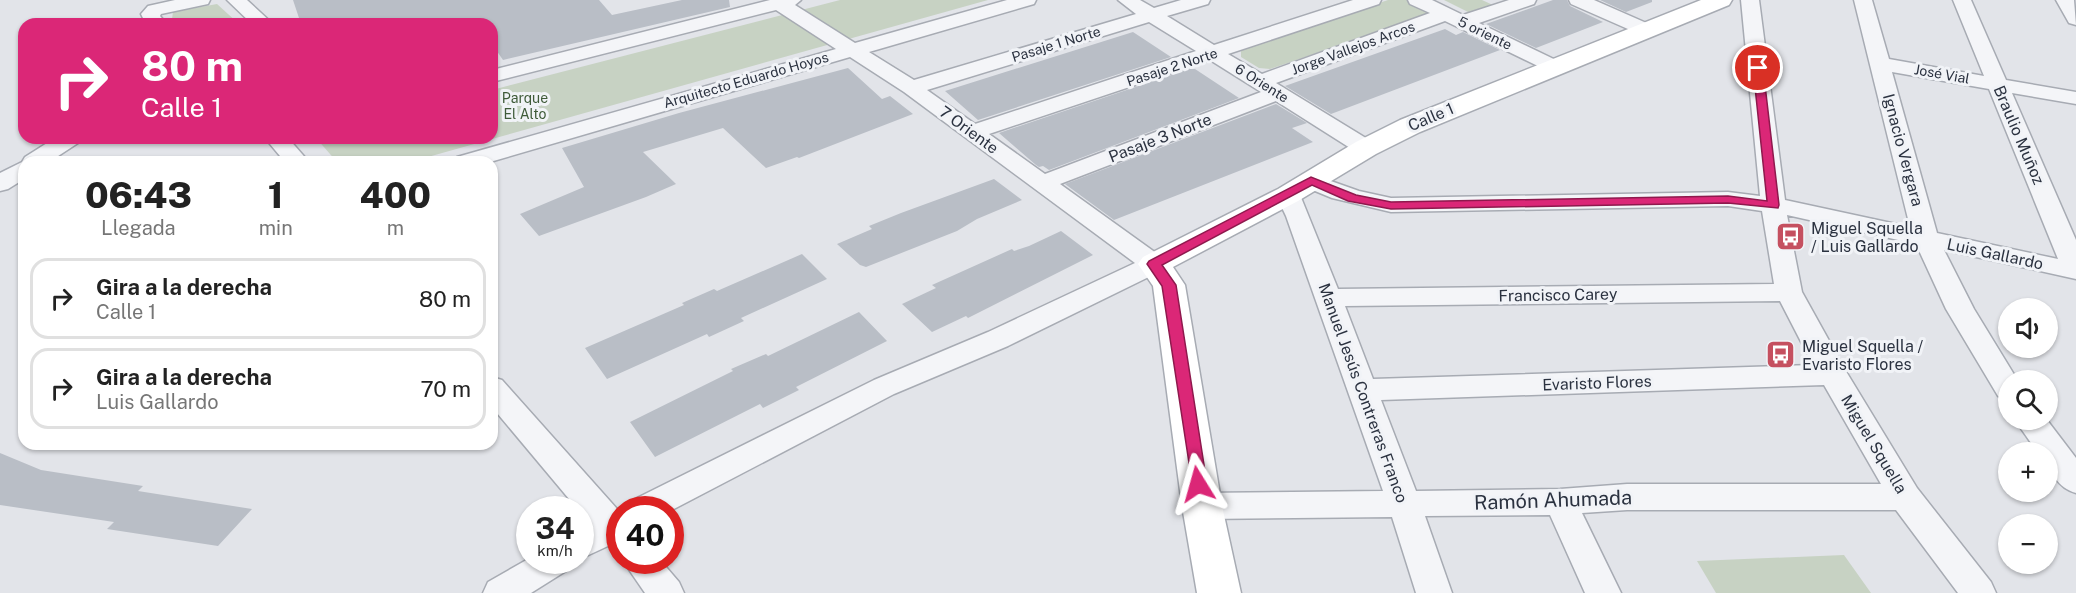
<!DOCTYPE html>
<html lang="es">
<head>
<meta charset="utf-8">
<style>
	body { margin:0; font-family:"Public Sans",sans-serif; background:#f2f2f2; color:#222; height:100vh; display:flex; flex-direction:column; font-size:22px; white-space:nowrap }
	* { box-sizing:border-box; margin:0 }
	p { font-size:20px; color:#767676 }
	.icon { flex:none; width:33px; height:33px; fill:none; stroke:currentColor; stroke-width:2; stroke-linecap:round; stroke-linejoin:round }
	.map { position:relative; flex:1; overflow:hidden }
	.drawer { position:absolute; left:18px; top:156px; width:480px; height:294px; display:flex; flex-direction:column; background:#fff; border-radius:18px; box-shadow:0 2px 4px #0004 }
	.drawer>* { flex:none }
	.hud { position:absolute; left:18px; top:18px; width:480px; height:126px; border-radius:18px; box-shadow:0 2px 4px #0004; background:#db2777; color:#fff; overflow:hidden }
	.fabs { position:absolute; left:1998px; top:298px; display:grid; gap:12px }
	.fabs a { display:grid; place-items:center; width:60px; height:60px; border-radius:50%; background:#fff; box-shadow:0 2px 4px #0004; font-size:30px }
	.speed { position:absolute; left:516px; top:496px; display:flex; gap:12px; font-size:30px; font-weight:700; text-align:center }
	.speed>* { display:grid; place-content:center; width:78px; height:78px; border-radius:50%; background:#fff; box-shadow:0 2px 4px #0004; line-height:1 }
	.speed small { font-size:15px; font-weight:400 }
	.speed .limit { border:9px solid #d22; background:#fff; color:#111 }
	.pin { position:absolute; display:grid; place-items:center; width:51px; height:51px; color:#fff; margin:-26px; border:3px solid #fff; border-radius:50%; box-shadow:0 2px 6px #0007 }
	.me { position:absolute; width:66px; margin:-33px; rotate:352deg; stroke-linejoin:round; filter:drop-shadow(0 0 4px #0008) }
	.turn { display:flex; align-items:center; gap:21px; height:126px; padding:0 24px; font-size:27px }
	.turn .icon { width:78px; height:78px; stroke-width:2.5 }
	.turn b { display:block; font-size:42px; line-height:51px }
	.eta { display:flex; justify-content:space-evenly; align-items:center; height:102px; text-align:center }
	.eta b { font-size:36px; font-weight:800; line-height:42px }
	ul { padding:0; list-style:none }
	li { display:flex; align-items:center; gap:18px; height:81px; margin:0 12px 9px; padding:0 12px; border:3px solid #e0e0e0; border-radius:18px }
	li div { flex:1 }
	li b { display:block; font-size:22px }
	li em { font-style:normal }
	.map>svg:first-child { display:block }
</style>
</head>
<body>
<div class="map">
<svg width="2076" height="593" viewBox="0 0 2076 593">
	<rect width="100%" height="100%" fill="#e2e4e9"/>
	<!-- green -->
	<path fill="#c7d2c3" d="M840 0H988L410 162H337L316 138H492V90Z
		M1388 0H1411L1432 14 1270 69 1259 68 1241 57V50Z
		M1444 0H1482L1495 6 1472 14Z
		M217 4 239 24H178L172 19 173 12Z
		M1844 555 1871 593H1716L1697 561Z"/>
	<!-- building -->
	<path fill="#b9bec6" d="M293 0H599L612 15 682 0H729L730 7 503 60 492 44V24H481L478 20 467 24H301Z
		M1553 0H1567L1570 6 1603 22 1536 48 1486 24Z
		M1600 0H1652V2L1626 12Z
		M1445 29 1456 35 1463 32 1500 50 1331 114 1285 86Z
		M1133 32 1171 57 978 120 945 91Z
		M848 68 882 99 890 96 913 114 799 158 797 157 766 168 723 128 643 152 676 184 646 197 539 236 520 214 584 187 562 148 679 113Z
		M1189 69H1195L1239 98 1049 170 1043 166 1039 167 1036 165 999 133Z
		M1276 104 1307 123 1292 128 1313 142 1114 220 1065 184Z
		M994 179 1022 200 977 219 957 231 866 267 860 265 837 244 872 229 869 226 901 213Z
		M1061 231 1093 255 968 318 966 316 932 332 902 304 936 288 932 285 1012 249 1014 251 1029 246Z
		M802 254 827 279 741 318 744 321 709 337 707 334 607 379 585 348 684 305 682 303 714 289 717 291Z
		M859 312 887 341 796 387 799 390 763 408 760 404 655 457 630 422 733 371 731 369 766 354 768 356Z
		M0 453 41 470 143 486 138 491 252 509 218 546 107 529 114 522 0 505Z"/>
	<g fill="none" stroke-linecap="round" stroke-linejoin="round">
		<defs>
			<path id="street" d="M175 0H210L208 4 161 14 160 16 167 24H146L141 14 148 6Z
				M227 0H247L273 24H252Z
				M770 0H801L795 5 855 43 1007 0H1036L1034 4 869 52 914 80 1136 14 1118 0H1140L1154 8 1181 0H1210L1208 4 1167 16 1214 45 1353 0H1381L1379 4 1228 54 1262 74 1430 13 1410 4 1408 0H1432L1463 15 1509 0H1536L1534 4 1479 23 1560 62 1563 66 1560 70H1546L1445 21 1276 83 1374 143 1377 148 1374 153 1366 155 1358 153 1276 101 1060 184 1163 258 1167 264 1163 270 1008 346 894 394 670 511 626 510 631 501 874 380 988 332 1135 263 904 92 850 57 490 162H453L457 157 836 49 776 10 492 82V70ZM1149 22 1196 51 975 124 927 90ZM1210 60 1261 92 1045 174 989 134Z
				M1569 0H1594L1651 25 1654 29 1651 33H1637L1571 4Z
				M1741 0H1759L1785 200 1910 227 1854 0H1872L1889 59 1984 76 1953 0H1971L2006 80 2076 92V104L2012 93 2076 240V279L1944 250 1974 309 2018 381H2008V399L1998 396 1946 309 1916 244 1787 215 1802 292 1847 373 1917 488 1991 582 1996 593H1958L1896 510H1627L1582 513 1621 593H1585L1550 515 1425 516 1452 593H1416L1392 517 1202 519 1190 515 1186 506 1190 497 1202 493 1383 491 1286 216 1276 195 1279 190 1288 188 1297 190 1300 195 1338 289 1774 284 1762 211 1728 206 1391 212 1332 198 1303 186 1299 181 1303 176 1311 174 1359 191 1391 198 1728 192 1760 196ZM1892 72 1989 89 2058 259 1937 233ZM1780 301 1813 365 1373 379 1345 306ZM1824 385 1881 484H1627L1560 489 1416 491 1381 400Z
				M2056 0H2074L2076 25 2069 23Z
				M55 138H81L78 143 49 162H24V179L8 189 0 191V173L22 162 25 157Z
				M265 138H288L309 162H285Z
				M492 377 502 380 618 510H621L620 549 608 546 580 559V528L590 524 492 407Z
				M2015 420H2047L2076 458V493C2058 488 2048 471 2048 453H2038Z
				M530 558V561H571L566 571 531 593H483L488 582Z
				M623 561H661L679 582 684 593H645Z"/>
			<path id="secondary" d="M1701 0H1732L1729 5 1420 132 1376 154 1298 201 1173 267 1185 285 1222 506 1241 593H1197L1182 506 1153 286 1138 264 1143 257 1278 189 1356 142 1400 120Z"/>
		</defs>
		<!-- street casing -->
		<use href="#street" stroke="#a7abb3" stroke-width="3"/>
		<!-- secondary casing -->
		<use href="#secondary" stroke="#a7abb3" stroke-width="3"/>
		<!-- street -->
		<use href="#street" fill="#f4f5f8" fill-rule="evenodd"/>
		<!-- secondary -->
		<use href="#secondary" fill="#fff" fill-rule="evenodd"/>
	</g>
	<!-- route -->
	<path fill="#db2777" stroke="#8e194d" stroke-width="1.5" d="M1758 65 1763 68 1779 205 1778 208 1728 203 1391 209 1348 201 1312 185 1162 265 1176 285 1207 484 1204 489 1198 490 1193 489 1162 286 1147 264 1149 261 1311 177 1356 195 1391 202 1728 196 1767 201 1753 68Z"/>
	<!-- icons -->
	<defs>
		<symbol id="bus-square" viewBox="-11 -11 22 22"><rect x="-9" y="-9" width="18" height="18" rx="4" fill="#c55060" stroke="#f1f3f7"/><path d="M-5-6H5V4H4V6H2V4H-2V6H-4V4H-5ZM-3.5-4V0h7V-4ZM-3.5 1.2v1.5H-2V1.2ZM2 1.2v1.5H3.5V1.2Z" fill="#fff"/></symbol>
	</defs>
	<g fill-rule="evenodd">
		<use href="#bus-square" x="1774" y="220" width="33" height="33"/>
		<use href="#bus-square" x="1764" y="338" width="33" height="33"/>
	</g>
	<g text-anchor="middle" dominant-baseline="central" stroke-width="6" stroke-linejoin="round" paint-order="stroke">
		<!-- far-street labels -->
		<g font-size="14" fill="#2b3240" stroke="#f1f3f7">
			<text transform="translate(1485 33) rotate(26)">5 oriente</text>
			<text transform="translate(1056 44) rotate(-17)">Pasaje 1 Norte</text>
			<text transform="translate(1353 48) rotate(-20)">Jorge Vallejos Arcos</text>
			<text transform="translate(1172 67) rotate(-18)">Pasaje 2 Norte</text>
			<text transform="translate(1942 74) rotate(10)">José Vial</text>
			<text transform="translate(746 80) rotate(-16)">Arquitecto Eduardo Hoyos</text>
			<text transform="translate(1262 83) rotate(32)">6 Oriente</text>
		</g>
		<!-- far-park labels -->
		<g font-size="14" fill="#3f5b39" stroke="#f1f3f7">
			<text x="525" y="98">Parque<tspan x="525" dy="16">El Alto</tspan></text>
		</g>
		<!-- street labels -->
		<g font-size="16" fill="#2b3240" stroke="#f1f3f7">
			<text transform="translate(1431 117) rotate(-23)">Calle 1</text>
			<text transform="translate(969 130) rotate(36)">7 Oriente</text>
			<text transform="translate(2019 135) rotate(67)">Braulio Muñoz</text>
			<text transform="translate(1160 138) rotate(-21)">Pasaje 3 Norte</text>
			<text transform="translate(1903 150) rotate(75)">Ignacio Vergara</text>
			<text transform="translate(1995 254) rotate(12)">Luis Gallardo</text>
			<text transform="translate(1558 295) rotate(-1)">Francisco Carey</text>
			<text transform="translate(1597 383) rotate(-2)">Evaristo Flores</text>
			<text transform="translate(1363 393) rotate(70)">Manuel Jesús Contreras Franco</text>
			<text transform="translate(1874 444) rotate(59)">Miguel Squella</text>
		</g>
		<!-- poi labels -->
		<g font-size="16" fill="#2b3240" stroke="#f1f3f7" text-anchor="start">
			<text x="1811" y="228">Miguel Squella<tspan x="1811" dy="18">/ Luis Gallardo</tspan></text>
			<text x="1802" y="346">Miguel Squella /<tspan x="1802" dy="18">Evaristo Flores</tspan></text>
		</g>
		<!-- near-street labels -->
		<g font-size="20" fill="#2b3240" stroke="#f1f3f7">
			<text transform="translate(1553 500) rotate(-2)">Ramón Ahumada</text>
		</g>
	</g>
</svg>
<div class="fabs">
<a><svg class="icon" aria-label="sound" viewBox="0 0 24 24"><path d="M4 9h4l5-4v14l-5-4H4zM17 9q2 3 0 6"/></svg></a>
<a><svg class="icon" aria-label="search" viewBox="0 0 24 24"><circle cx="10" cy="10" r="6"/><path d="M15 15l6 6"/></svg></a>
<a>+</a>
<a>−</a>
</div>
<div class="speed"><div>34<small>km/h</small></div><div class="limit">40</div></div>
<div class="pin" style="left:1758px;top:68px;background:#d93025"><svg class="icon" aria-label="arrive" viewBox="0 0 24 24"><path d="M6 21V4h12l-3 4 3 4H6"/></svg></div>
<svg class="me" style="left:1198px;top:484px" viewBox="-20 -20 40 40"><path d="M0-17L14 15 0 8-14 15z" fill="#db2777" stroke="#fff" stroke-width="4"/></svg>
<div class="hud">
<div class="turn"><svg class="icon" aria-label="right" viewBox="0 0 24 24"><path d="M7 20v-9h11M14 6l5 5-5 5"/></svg><div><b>80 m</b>Calle 1</div></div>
</div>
<section class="drawer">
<div class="eta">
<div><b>06:43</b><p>Llegada</p></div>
<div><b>1</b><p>min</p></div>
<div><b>400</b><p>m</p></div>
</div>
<ul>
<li><svg class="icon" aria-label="right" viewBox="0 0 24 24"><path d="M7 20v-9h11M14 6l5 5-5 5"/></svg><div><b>Gira a la derecha</b><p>Calle 1</p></div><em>80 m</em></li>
<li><svg class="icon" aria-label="right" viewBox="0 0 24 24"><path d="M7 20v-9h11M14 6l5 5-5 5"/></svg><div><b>Gira a la derecha</b><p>Luis Gallardo</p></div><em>70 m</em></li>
</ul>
</section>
</div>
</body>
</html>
